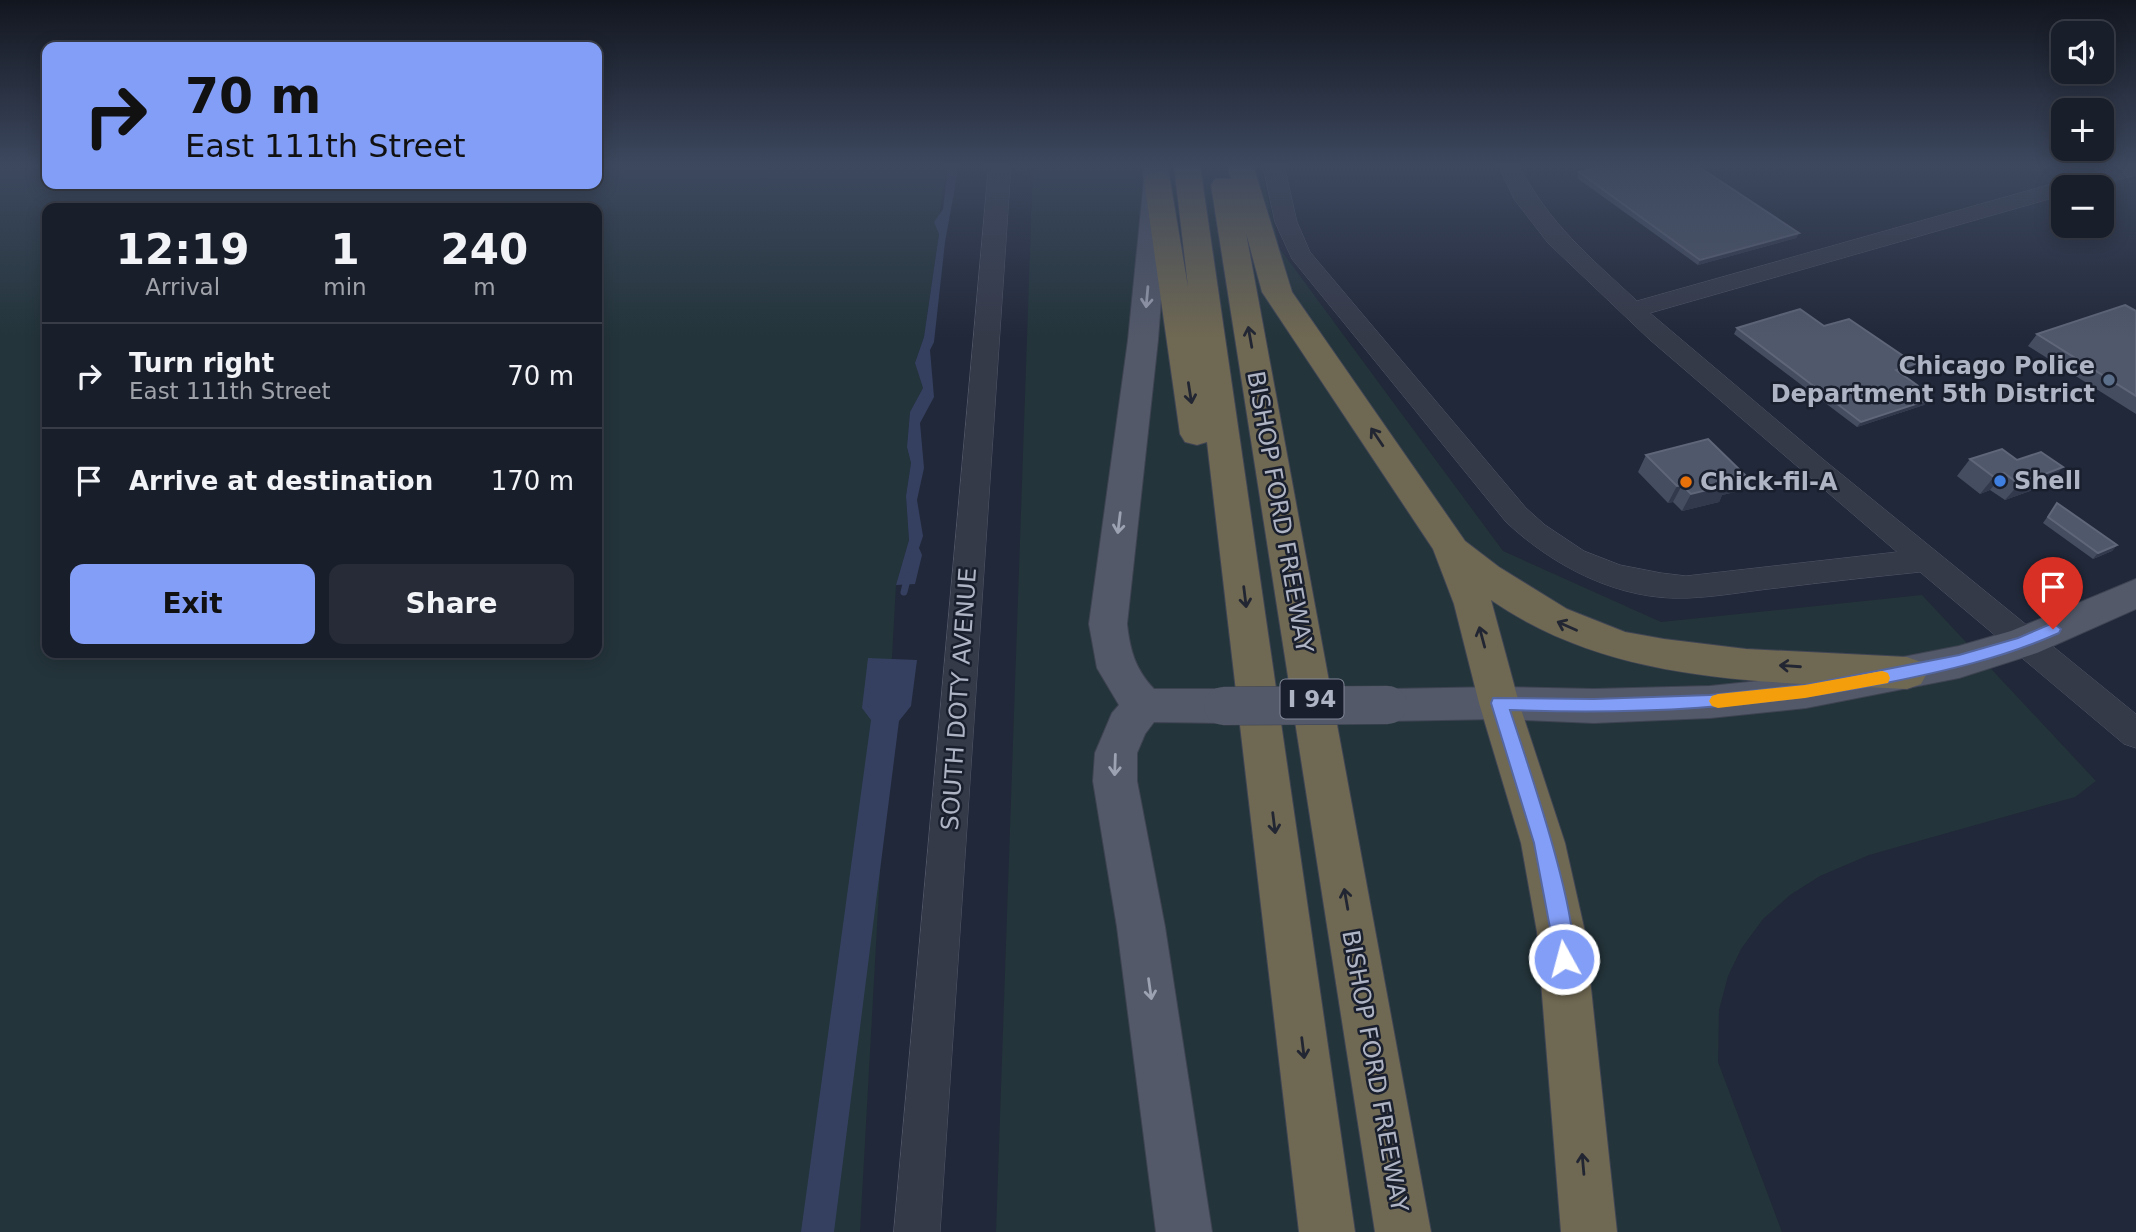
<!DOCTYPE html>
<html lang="en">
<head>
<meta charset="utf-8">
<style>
	body { margin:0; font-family:"DejaVu Sans",sans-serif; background:#262b37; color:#f1f3f6; height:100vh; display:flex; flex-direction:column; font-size:26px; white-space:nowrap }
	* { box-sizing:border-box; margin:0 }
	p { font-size:23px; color:#9fa2a9 }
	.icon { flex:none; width:38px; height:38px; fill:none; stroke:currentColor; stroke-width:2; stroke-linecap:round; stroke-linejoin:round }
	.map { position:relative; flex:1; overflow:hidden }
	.drawer { position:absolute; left:42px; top:203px; width:560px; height:455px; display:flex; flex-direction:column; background:#191e2b; border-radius:14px; box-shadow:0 4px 18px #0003,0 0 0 2px #373c47 }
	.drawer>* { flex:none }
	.guide { position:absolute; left:42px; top:42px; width:560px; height:147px; border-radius:14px; box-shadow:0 4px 18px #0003,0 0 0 2px #373c47; background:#839ef6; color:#111; overflow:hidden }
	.controls { position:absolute; left:2051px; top:21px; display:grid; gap:14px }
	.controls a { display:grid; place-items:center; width:63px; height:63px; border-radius:14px; background:#191e2b; box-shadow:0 4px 18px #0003,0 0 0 2px #373c47; font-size:35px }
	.pin { position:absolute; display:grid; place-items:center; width:60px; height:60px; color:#fff; margin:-72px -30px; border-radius:50% 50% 50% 0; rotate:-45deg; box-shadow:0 0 7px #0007 }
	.pin .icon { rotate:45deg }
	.me { position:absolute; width:77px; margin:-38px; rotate:353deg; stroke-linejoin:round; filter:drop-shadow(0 0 5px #0008) }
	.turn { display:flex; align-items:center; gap:24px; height:147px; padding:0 28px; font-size:32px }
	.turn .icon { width:91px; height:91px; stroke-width:2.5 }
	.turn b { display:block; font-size:49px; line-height:60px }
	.eta { display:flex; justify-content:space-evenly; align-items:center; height:119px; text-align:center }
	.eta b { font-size:42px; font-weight:600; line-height:49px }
	.cta { display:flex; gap:14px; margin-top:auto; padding:14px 28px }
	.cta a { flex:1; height:80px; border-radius:14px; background:#839ef6; color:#111; font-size:28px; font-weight:600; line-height:80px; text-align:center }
	.cta a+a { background:#262b37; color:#f1f3f6 }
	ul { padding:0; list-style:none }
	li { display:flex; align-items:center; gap:21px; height:105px; padding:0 28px; border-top:2px solid #373c47 }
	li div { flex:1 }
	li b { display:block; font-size:26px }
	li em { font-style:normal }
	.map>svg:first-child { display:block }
</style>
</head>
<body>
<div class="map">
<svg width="2136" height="1232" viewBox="0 0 2136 1232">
	<rect width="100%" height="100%" fill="#212839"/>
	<!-- green -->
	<path fill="#23343a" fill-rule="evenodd" d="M0 165H47V184H597V165H948C946 179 936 224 939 234L924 337 915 363 923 388 910 412 907 447 911 463 906 496 909 540 896 585 860 1232H0ZM47 208H597V653H47Z
		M1033 165H1260L1280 249 1503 551 1661 622 1922 595 2096 781 2075 797 1869 855 1820 876 1790 895 1763 919 1741 949 1728 976 1719 1010 1718 1062 1782 1232H996Z"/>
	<!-- water -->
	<path fill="#354060" d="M948 165H959L945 242 934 342 930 350 934 397 920 423 924 468 917 500 923 536 919 548 922 555 915 584 896 585 909 540 906 496 911 463 907 447 910 412 923 388 915 363 924 337 939 234 934 222 943 209Z
		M868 658 917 660 911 706 899 721 834 1232H801L871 720 862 708Z"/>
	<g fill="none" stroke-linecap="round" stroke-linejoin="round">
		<!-- stream -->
		<path stroke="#354060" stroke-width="7" d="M904 592 908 576"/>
		<defs>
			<path id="minor" d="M989 165H1011L940 1232H894Z
				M1263 165H1284L1297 222 1310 252 1526 508 1545 525 1584 551 1620 565 1661 573 1686 576 1897 552 1649 339 1548 243 1514 199 1498 165H1519C1549 224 1590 257 1637 301L2055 183 2123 165H2136V175L2091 187H2063V195L1650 313 1824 460 2136 714V748L2124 744 1920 572C1872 577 1825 582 1777 588 1748 591 1717 597 1687 598 1620 601 1554 567 1506 522L1292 259 1275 222Z"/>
			<path id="major" d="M1142 165H1168L1170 180 1158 340 1127 624C1130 650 1135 669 1154 689H1223L1238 694 1244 706 1238 718 1223 723 1154 722 1145 734 1137 753V781L1165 927 1212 1232H1156L1117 927 1093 781 1095 753 1112 713 1119 705 1097 668 1089 624 1128 340 1144 180Z
				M2136 579V609L2037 653 1959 678 1806 708 1710 718 1594 723 1499 719 1388 721 1373 717 1367 705 1373 693 1388 689 1499 687 1594 689 1710 686 1806 676 1959 646 2011 631Z"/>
			<path id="highway" d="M1174 165H1200L1355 1232H1299L1207 442 1197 445 1185 442 1180 434 1144 180 1148 174 1157 172 1166 174 1170 180 1188 287Z
				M1227 165H1253L1292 292 1465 541 1499 567 1567 609 1625 632 1664 639 1746 649 1907 657 1921 662 1927 673 1921 684 1907 689C1763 681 1614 685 1491 600L1519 703 1565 843 1585 932 1617 1232H1561L1537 932 1521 843 1479 703 1454 604 1433 549 1262 292 1246 233 1431 1232H1375L1211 185 1215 179H1231Z"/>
		</defs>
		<!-- minor casing -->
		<use href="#minor" stroke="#525767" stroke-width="1"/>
		<!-- major casing -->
		<use href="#major" stroke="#3e4352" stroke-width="2"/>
		<!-- highway casing -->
		<use href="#highway" stroke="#3f4454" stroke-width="2"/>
		<!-- minor -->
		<use href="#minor" fill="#353a49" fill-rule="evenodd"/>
		<!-- major -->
		<use href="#major" fill="#535969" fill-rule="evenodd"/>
		<!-- highway -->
		<use href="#highway" fill="#6f6852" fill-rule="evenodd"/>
		<defs>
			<path id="major-bridge" d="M1223 706 1388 705"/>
		</defs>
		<!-- major-bridge casing -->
		<use href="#major-bridge" stroke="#3e4352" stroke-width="39" stroke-linecap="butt"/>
		<!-- major-bridge -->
		<use href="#major-bridge" stroke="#535969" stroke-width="38"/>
	</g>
	<!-- wall -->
	<path fill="#454d61" d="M1579 172 1799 233 1796 238 1698 265 1577 178Z
		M2136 311V414L2028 346 2037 334Z
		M1824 326 1911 369 1900 373 1914 390 1928 400 1924 405 1857 427 1734 334 1737 328Z
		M1646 455 1735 492 1722 495 1719 502 1682 511 1673 502 1668 503 1638 472Z
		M1970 459 2017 460 2049 484 2005 500 1990 490 1980 494 1957 476Z
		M2057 503 2117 545 2112 551 2093 559 2043 523Z"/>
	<!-- shaded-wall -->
	<path fill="#32394c" d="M1799 233 1796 238 1698 265 1700 260Z
		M1915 364 1911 369 1892 376 1896 370Z
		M1928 400 1924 405 1857 427 1861 422Z
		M2063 467 2049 484 2005 500 2019 484Z
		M2004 473 1990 490 1980 494 1994 477Z
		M1745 475 1735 492 1722 495 1719 502 1682 511 1691 494 1724 480Z
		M1682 485 1673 502 1668 503 1677 486Z
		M2117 545 2112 551 2093 559 2098 553Z"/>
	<!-- building -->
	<path fill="#50586b" stroke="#5f6679" stroke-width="2" d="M1609 165H1696L1799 233 1700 260 1579 172Z
		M2125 305 2136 311V396L2037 334Z
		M1800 309 1824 326 1849 319 1915 364 1896 370 1917 385 1910 387 1928 400 1861 422 1737 328Z
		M1708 439 1745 475 1724 480 1728 485 1691 494 1682 485 1677 486 1646 455Z
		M2002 449 2017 460 2041 452 2063 467 2019 484 2004 473 1994 477 1970 459Z
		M2057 503 2117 545 2098 553 2048 517Z"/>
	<!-- one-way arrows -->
	<defs><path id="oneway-shaft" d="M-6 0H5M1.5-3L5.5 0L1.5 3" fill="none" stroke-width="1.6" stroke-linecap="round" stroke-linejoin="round" transform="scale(1.75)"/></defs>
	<g stroke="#9da2b3">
		<use href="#oneway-shaft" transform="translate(1147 297) rotate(95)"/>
		<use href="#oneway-shaft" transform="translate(1119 523) rotate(97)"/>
		<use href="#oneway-shaft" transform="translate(1115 765) rotate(92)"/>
		<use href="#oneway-shaft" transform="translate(1150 989) rotate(82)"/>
	</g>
	<g stroke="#222632">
		<use href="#oneway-shaft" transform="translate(1250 337) rotate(-100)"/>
		<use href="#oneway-shaft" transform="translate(1190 393) rotate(81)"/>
		<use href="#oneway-shaft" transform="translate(1377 437) rotate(-124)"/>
		<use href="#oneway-shaft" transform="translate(1245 597) rotate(83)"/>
		<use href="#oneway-shaft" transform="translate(1567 626) rotate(-156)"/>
		<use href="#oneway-shaft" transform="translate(1482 637) rotate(-105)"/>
		<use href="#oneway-shaft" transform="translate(1790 666) rotate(-176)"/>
		<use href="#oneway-shaft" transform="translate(1274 823) rotate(83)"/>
		<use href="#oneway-shaft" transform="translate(1346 899) rotate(-100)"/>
		<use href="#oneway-shaft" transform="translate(1303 1048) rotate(83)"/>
		<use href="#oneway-shaft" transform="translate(1583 1164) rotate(-95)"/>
	</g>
	<!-- sky -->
	<linearGradient id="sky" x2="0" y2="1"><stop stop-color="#12161f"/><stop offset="0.49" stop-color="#3d485f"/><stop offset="1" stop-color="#3d485f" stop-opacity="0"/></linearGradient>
	<rect width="2136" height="338" fill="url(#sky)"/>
	<!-- route -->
	<path fill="#839ef6" stroke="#5567a0" stroke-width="2" d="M2053 623 2061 629 2059 633C2003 658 1945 671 1886 683 1758 708 1640 715 1510 710 1524 753 1586 931 1571 965L1564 968 1557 965 1534 843 1491 703 1493 698 1594 699 1710 695 1805 685 1959 655 2018 638Z"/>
	<!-- slow -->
	<path fill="#f59e0b" d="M1882 671 1888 673 1890 678 1888 683 1805 698 1718 708 1712 706 1709 701 1712 696 1718 694 1805 685Z"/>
	<!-- markers -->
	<circle fill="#5c6f8a" stroke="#1a1f2e" stroke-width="2.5" cx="2109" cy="380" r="7"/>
	<circle fill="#3f7fe0" stroke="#1a1f2e" stroke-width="2.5" cx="2000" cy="481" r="7"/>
	<circle fill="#e8710a" stroke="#1a1f2e" stroke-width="2.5" cx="1686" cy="482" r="7"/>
	<g text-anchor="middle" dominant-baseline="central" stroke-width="5" stroke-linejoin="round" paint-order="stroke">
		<!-- shield labels -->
		<rect fill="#1a1f2e" stroke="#828798" stroke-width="2" x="1280.5" y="679.5" width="63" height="39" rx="5"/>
		<g font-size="23" font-weight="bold" fill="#afb4c5">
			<text x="1312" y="699">I 94</text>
		</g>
		<!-- poi labels -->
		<g font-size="24" font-weight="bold" fill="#afb4c5" stroke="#1a1f2e" text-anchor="start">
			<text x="2095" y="366" text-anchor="end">Chicago Police<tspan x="2095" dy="28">Department 5th District</tspan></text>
			<text x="2014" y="481">Shell</text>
			<text x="1700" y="482">Chick-fil-A</text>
		</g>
		<!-- street labels -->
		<g font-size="24" fill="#afb4c5" stroke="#1a1f2e">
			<text transform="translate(1280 512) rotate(80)">BISHOP FORD FREEWAY</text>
			<text transform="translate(959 699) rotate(-86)">SOUTH DOTY AVENUE</text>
			<text transform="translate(1375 1071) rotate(80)">BISHOP FORD FREEWAY</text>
		</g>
	</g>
</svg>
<div class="controls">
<a><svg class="icon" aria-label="sound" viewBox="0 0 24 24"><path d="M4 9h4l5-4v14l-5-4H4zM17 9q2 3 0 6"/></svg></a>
<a>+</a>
<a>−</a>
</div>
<div class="pin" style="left:2053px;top:629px;background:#d93025"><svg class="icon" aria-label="arrive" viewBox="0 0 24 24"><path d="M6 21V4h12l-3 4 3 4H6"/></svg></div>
<svg class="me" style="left:1564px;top:959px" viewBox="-20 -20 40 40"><circle r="17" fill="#839ef6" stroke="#fff" stroke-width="3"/><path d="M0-11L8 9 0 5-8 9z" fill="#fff"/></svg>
<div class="guide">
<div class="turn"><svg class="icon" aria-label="right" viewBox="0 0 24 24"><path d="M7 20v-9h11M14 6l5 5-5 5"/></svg><div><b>70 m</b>East 111th Street</div></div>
</div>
<section class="drawer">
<div class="eta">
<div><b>12:19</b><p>Arrival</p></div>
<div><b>1</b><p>min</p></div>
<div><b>240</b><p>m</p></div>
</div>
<ul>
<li><svg class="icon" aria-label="right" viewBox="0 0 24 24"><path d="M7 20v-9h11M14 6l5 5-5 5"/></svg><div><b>Turn right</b><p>East 111th Street</p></div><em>70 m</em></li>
<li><svg class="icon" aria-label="arrive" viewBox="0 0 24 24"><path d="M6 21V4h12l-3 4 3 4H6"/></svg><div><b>Arrive at destination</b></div><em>170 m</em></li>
</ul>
<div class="cta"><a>Exit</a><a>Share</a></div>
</section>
</div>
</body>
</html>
